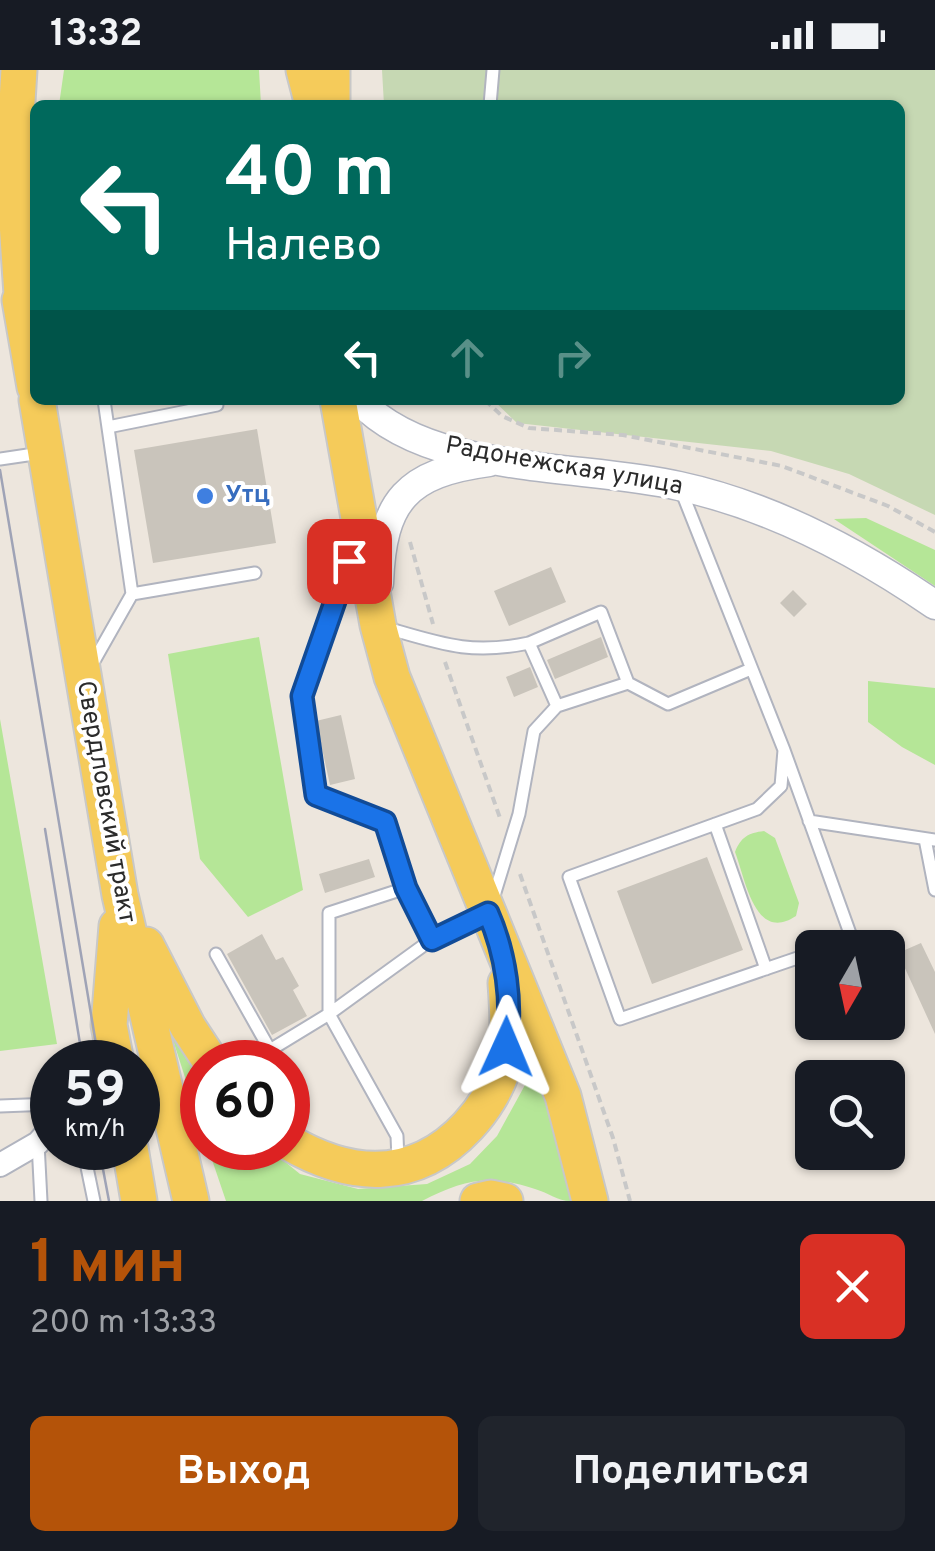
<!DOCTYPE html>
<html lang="ru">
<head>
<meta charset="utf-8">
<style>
	body { margin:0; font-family:Overpass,sans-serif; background:#20242c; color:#f1f3f6; height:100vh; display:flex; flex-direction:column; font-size:38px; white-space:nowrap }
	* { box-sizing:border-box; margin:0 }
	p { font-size:32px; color:#9ea1a6 }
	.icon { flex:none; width:55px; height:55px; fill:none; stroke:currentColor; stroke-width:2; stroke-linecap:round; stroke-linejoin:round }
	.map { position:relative; height:1131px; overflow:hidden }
	.details { display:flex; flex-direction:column; background:#171b24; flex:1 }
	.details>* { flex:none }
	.guide { position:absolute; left:30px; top:30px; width:875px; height:305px; border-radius:15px; box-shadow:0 2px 8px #0004; background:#00695c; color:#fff; overflow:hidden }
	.needle { width:65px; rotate:189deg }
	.buttons { position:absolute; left:795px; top:860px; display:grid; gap:20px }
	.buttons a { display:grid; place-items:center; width:110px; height:110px; border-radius:15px; background:#171b24; box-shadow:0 2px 8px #0004; font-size:50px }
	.speed { position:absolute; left:30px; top:970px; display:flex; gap:20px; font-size:50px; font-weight:700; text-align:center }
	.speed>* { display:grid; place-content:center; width:130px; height:130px; border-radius:50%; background:#171b24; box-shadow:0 2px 8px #0004; line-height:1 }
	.speed small { font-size:25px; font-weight:400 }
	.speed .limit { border:15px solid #d22; background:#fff; color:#111 }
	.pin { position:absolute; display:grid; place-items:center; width:85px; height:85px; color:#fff; margin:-42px; border-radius:20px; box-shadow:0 5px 15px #0006 }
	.me { position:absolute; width:110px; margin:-55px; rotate:1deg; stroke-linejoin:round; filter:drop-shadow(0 0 8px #0008) }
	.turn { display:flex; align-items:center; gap:35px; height:210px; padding:0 30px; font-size:45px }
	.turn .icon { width:130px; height:130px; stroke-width:2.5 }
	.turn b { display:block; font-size:70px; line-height:85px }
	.lanes { display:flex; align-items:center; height:95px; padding:0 30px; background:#0003; justify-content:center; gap:50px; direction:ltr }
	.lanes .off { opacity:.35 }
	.round { display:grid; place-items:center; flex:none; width:105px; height:105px; border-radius:15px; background:#20242c }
	.headline { display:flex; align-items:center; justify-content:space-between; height:170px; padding:0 30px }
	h1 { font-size:60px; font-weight:700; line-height:75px; color:#b45309 }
	.button { display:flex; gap:20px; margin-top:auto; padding:20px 30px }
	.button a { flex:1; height:115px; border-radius:15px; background:#b45309; color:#fff; font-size:40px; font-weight:700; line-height:115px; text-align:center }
	.button a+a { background:#20242c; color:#f1f3f6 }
	.status { display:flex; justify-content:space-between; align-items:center; height:70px; padding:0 50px; background:#171b24; direction:ltr }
	.status svg { height:28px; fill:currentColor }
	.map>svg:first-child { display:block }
</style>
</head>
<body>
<div class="status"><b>13:32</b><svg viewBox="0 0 49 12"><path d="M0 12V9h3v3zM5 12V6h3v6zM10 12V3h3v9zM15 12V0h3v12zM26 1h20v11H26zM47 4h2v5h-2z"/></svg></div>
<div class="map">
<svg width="935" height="1131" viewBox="0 0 935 1131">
	<rect width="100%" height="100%" fill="#ede6dd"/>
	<!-- green -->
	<path fill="#b5e697" d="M64 0H259L261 35H59Z
		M866 448 935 480V516L834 449Z
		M259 567 303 820 248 847 200 789 168 584Z
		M868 611 935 618V695L902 677 868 652Z
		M0 649 57 974 0 981Z
		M764 761 775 768 799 833 796 846C755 873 746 811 735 782 741 767 748 763 764 761Z
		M173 954 202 1000V1060L172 967Z
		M536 995 562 1084 571 1131C557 1131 549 1123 535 1119 489 1104 464 1109 422 1131H226L208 1078H268L300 1104 358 1119 427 1114 470 1094 497 1066Z"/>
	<!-- cemetery -->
	<path fill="#c6d8b3" d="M382 0H935V445L849 404 771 381 517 353 493 330H900V35H384Z"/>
	<!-- building -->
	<path fill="#c9c4bb" d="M257 359 276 473 153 493 134 380Z
		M551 497 566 532 509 556 494 521Z
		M793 520 807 534 794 547 780 533Z
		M601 567 608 587 555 609 547 590Z
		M530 597 538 617 514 627 506 607Z
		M341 645 355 709 330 715 316 651Z
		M707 787 743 880 652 914 617 821Z
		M369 789 375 807 325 823 319 804Z
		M262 864 276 890 283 887 299 916 293 920 307 946 272 965 227 884Z
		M921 873 935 902V964L898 883Z"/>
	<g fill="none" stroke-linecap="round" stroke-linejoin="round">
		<defs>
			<path id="service" d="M490 35 493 0
				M108 357 217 335
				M0 389 41 383
				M681 420 784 680 852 869 828 878
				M353 478 302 626 316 725 385 752 406 818 431 870 485 845
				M132 524 255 503
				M387 558C442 574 471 585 529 573L557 636 534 661 519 744 493 829
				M529 573 601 542 628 613
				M90 598 132 524 104 330
				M557 636 628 613 668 634 751 599
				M784 680 781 716 757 739 569 807 620 949 812 883
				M809 751 935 770
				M715 754 766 899
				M925 769 935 820
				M216 884 270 980 329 944V843L406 818
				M0 1036 52 1034
				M38 1073 41 1131
				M83 1078 94 1131
				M398 1090 397 1066 329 944 431 870"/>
			<path id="minor" d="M0 1095 38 1073 52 1057"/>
			<path id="tertiary" d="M359 330C428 405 584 394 679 416 771 436 858 482 935 535
				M379 513C382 430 407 403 489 392"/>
			<path id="primary" d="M19 0 13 94 24 253
				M304 0 313 35
				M332 0V35
				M20 230 35 317
				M37 330 120 825 191 1131
				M338 330 378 555 392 607 563 1026 590 1131
				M146 875 188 957 211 992
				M116 992 109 955 117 856
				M288 1072C351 1109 415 1113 468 1056 483 1040 497 1018 503 997 510 968 508 942 506 913
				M130 1078 139 1131
				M478 1131 491 1128 505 1131"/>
		</defs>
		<!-- service casing -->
		<use href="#service" stroke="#b1b4bf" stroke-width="15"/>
		<!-- minor casing -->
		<use href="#minor" stroke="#b1b4bf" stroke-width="26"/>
		<!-- tertiary casing -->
		<use href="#tertiary" stroke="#b1b4bf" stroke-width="31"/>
		<!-- primary casing -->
		<use href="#primary" stroke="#c8c8c8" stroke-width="39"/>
		<!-- path -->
		<path stroke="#c8c8c8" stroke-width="4" stroke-dasharray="8 5" stroke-linecap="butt" d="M485 330 502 346 529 358 623 365 782 396 888 436 935 462
			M410 472 433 554
			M445 592 500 748
			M520 804 613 1068 630 1131"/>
		<!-- service -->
		<use href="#service" stroke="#fff" stroke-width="11"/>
		<!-- minor -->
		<use href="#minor" stroke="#fff" stroke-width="22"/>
		<!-- tertiary -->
		<use href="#tertiary" stroke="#fff" stroke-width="28"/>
		<!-- primary -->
		<use href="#primary" stroke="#f5cb5a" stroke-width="35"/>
		<!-- tram -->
		<path stroke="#9fa3b6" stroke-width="2.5" d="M0 400 99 992
			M45 759 83 992
			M99 1078 109 1131"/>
	</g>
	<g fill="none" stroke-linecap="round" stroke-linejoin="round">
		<defs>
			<path id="route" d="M349 491 302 626 316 725 385 752 406 818 432 870 488 843C506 884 513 933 506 977"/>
		</defs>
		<!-- route casing -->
		<use href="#route" stroke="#114b97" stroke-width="25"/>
		<!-- route -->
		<use href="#route" stroke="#1a73e8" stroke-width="18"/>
	</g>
	<!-- markers -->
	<circle fill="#3f7fe0" stroke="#fff" stroke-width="4" cx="205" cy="426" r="10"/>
	<g text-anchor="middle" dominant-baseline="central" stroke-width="8" stroke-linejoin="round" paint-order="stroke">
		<!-- street labels -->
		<g font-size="25" fill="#2b2b2b" stroke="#fff">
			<text transform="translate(564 397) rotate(10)">Радонежская улица</text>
			<text transform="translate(105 732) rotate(80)">Свердловский тракт</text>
		</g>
		<!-- shop labels -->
		<g font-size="25" font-weight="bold" fill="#366cbe" stroke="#fff" text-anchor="start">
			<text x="225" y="426">Утц</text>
		</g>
	</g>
</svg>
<div class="buttons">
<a><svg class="needle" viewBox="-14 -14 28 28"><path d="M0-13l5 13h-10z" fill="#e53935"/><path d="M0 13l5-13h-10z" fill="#9ea1a6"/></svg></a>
<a><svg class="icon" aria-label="search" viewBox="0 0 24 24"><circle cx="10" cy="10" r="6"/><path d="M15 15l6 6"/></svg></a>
</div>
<div class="speed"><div>59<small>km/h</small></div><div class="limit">60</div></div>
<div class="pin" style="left:349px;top:491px;background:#d93025"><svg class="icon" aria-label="arrive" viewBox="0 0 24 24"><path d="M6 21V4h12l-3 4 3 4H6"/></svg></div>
<svg class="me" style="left:506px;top:977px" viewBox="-20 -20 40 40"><path d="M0-17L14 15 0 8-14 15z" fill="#1a73e8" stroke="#fff" stroke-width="4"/></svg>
<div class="guide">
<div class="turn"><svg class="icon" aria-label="left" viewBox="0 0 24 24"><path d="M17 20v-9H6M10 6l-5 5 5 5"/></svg><div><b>40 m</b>Налево</div></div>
<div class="lanes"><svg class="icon" aria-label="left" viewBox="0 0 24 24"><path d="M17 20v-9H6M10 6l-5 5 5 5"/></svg><svg class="icon off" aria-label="ahead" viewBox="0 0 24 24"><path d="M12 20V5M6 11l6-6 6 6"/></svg><svg class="icon off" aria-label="right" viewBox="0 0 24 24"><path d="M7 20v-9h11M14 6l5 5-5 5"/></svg></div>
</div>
</div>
<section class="details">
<div class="headline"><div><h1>1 мин</h1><p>200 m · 13:33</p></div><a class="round" style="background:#d93025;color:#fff"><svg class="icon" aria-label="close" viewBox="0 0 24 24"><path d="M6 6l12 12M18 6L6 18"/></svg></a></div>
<div class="button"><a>Выход</a><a>Поделиться</a></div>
</section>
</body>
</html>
